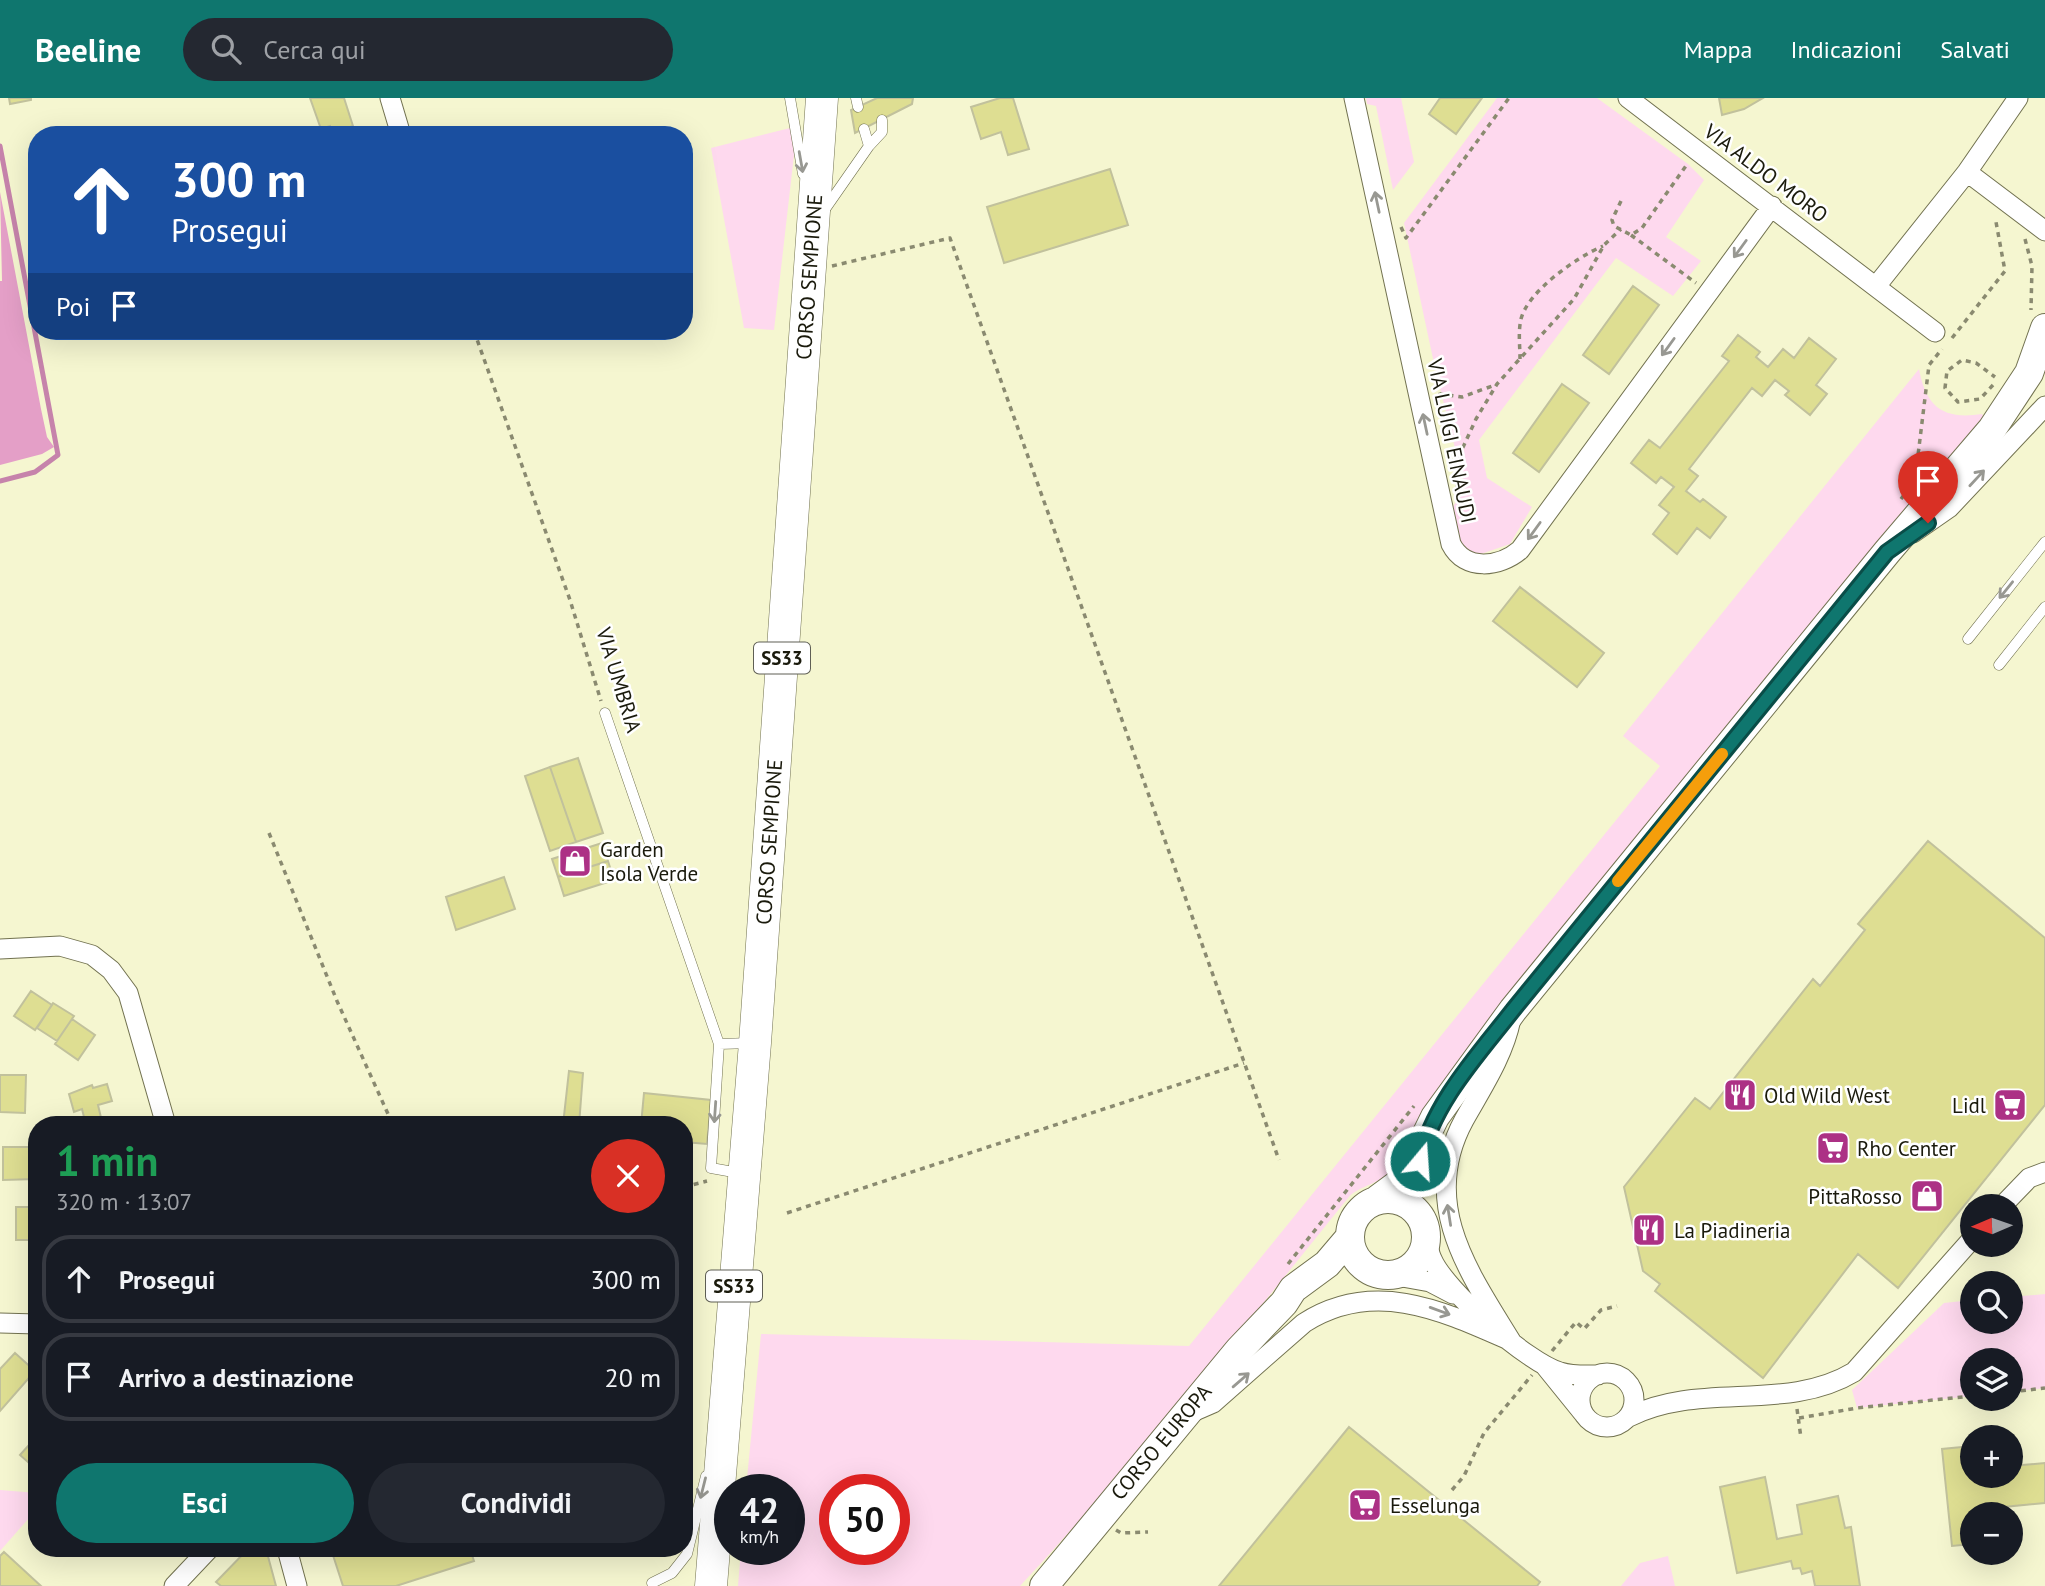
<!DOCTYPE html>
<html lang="it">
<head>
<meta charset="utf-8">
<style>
	body { margin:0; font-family:"PT Sans",sans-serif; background:#242831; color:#f1f3f6; height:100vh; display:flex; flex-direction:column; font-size:26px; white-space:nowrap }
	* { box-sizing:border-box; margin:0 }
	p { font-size:23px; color:#9ea1a6 }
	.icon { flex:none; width:38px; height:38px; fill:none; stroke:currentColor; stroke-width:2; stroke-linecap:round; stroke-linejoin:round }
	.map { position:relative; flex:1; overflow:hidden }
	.panel { position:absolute; left:28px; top:1018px; width:665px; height:441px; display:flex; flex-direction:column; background:#171b24; border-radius:28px; box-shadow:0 7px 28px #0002 }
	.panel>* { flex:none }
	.hud { position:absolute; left:28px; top:28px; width:665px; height:214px; border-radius:28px; box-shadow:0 7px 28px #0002; background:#1a4fa0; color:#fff; overflow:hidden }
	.needle { width:46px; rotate:268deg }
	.fabs { position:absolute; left:1960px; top:1096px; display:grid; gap:14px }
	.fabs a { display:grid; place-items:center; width:63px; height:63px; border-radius:50%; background:#171b24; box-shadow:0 7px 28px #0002; font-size:35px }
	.speed { position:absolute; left:714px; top:1376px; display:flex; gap:14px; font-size:35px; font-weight:700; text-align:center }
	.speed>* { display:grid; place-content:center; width:91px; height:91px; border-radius:50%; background:#171b24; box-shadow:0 7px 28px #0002; line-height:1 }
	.speed small { font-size:18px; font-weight:400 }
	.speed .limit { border:10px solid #d22; background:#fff; color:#111 }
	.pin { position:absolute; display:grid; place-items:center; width:60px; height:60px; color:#fff; margin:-72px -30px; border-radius:50% 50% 50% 0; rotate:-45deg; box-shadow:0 0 7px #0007 }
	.pin .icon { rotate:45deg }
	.me { position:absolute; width:77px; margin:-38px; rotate:18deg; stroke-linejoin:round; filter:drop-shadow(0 0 5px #0008) }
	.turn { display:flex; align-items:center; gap:24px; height:147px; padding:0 28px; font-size:32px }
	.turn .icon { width:91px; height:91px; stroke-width:2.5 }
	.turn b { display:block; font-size:49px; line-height:60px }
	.then { display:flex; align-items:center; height:66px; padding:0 28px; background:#0003; gap:14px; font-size:26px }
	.round { display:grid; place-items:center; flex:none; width:74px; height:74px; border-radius:37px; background:#242831 }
	.head { display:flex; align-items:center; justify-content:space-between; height:119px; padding:0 28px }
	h1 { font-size:42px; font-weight:600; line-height:52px; color:#1e9e55 }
	.action { display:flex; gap:14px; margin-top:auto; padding:14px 28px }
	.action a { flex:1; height:80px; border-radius:42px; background:#0f766e; color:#fff; font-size:28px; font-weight:600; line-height:80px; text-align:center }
	.action a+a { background:#242831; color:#f1f3f6 }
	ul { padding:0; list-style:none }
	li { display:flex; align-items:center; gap:21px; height:88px; margin:0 14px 10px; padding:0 14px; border:4px solid #363941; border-radius:28px }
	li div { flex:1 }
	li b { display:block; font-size:26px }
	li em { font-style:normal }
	header { display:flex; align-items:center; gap:42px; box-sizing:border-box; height:98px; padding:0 35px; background:#0f766e; color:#fff }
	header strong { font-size:33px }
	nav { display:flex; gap:38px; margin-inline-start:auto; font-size:24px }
	.search { width:490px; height:63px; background:#242831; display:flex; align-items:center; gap:18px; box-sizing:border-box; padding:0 24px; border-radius:38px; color:#9ea1a6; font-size:26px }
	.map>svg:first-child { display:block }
</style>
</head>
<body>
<header>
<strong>Beeline</strong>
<div class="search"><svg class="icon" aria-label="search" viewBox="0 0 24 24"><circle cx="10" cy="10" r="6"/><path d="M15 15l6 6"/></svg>Cerca qui</div>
<nav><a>Mappa</a><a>Indicazioni</a><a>Salvati</a></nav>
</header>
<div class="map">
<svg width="2045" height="1488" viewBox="0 0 2045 1488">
	<rect width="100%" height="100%" fill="#f5f6d0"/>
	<!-- green -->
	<path fill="#fed9ee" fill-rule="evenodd" d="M1366 0H1401L1414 64 1393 92 1376 8 1367 6Z
		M1497 0H1597L1688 66 1704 82 1666 139 1701 163 1673 198 1616 160 1479 342 1487 380 1532 409 1510 446 1478 457 1461 450 1452 410 1465 390 1435 270 1404 125Z
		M790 30 795 48 774 232 744 230 711 50Z
		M1919 271C1926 309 1943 322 1982 316L1984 319 1461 960C1444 991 1421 1040 1400 1066 1385 1085 1357 1088 1348 1100 1242 1232 1135 1364 1020 1488H738L741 1451H789V1391H746L761 1236 1189 1248 1660 668 1623 638ZM835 1391H894V1451H835Z
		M2045 1196V1290L2011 1294V1262H1972V1298L1857 1310 1852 1292 1944 1205 1972 1202V1223H2011V1199Z
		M0 1392 37 1395V1411L0 1453Z
		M1668 1458 1675 1488H1621L1640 1465Z"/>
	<!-- forest -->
	<path fill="#e49fc7" d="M0 94 41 311 47 339 54 349 42 356 0 367V183H2Z"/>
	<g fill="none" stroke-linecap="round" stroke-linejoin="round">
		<!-- stream -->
		<path stroke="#c683ab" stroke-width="5" d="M0 48 58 357 35 374 0 383"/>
	</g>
	<!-- building -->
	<path fill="#dede92" stroke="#c1c19c" stroke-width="2" d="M9 0H31V2L10 6Z
		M310 0H344L353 28 332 35 330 28 321 31Z
		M877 0H913L912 6 855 35 851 12Z
		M1000 0H1013L1029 51 1008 57 1001 34 981 41 971 9Z
		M1440 0H1482L1456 36 1429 16Z
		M1719 0H1763L1744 11 1722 17Z
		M1110 71 1128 127 1004 165 987 109Z
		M1633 188 1659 207 1609 276 1583 257Z
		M1738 237 1760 254 1756 259 1768 269 1783 251 1794 260 1809 240 1836 261 1816 287 1827 296 1810 317 1785 297 1789 293 1775 282 1762 298 1752 290 1689 371 1698 378 1686 393 1700 404 1703 401 1726 419 1710 440 1697 430 1677 456 1653 436 1669 415 1659 407 1674 389 1661 379 1656 385 1631 365 1649 342 1660 350 1729 263 1722 258Z
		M1562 286 1589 305 1539 374 1513 355Z
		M1520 489 1604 555 1577 589 1493 523Z
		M578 660 603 735 576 744 550 669Z
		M550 669 576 744 550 753 525 678Z
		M1928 743 2045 840V1007L1898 1190 1858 1156 1763 1280 1655 1193 1660 1186 1643 1173 1624 1089 1695 1000 1710 1011 1813 881 1820 888 1865 832 1858 826Z
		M602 745 608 763 558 779 552 761Z
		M608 763 614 782 564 798 558 779Z
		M504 779 515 811 456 832 446 799Z
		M31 893 52 907 35 932 14 918Z
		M53 905 74 918 57 943 37 930Z
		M72 921 95 937 78 962 55 946Z
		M569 973 583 975 579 1027H563Z
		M0 977H26L25 1015 0 1014Z
		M107 986 112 1003 98 1007 102 1024 86 1027 82 1011 74 1014 69 996 92 987 93 990Z
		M644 995 711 1002 707 1046 684 1044V1027H641Z
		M3 1049H37V1081L3 1082Z
		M16 1109H37V1142H16Z
		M15 1255 35 1273 0 1313V1271Z
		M1349 1329 1540 1484 1537 1488H1219Z
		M37 1338V1372L20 1357Z
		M1972 1348V1377H2011V1368L2045 1365V1405L1984 1411 1985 1416H1972V1446L1952 1448 1942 1351Z
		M1765 1379 1777 1441 1802 1436 1797 1407 1838 1398 1845 1430 1851 1429 1860 1488H1815L1812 1473 1802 1476 1800 1470 1793 1471 1791 1463 1737 1475 1720 1389Z
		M248 1451H266L276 1488H221L216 1484Z
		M331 1451H470L474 1463 396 1488H343Z
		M4 1454 41 1488H0V1458Z"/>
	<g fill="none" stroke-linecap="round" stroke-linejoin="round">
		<defs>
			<path id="lane" d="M790 0 803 76
				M856 0 858 9
				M869 48 882 34V22
				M823 114 869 48 864 31
				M1968 541 2045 444
				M1999 567 2045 509
				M605 615 719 946 711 1070 739 1075
				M719 946 751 945
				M652 1485 672 1475 687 1456 706 1378"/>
			<path id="street" d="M390 0 401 37
				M1354 0 1451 446C1465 474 1500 469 1520 452L1772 108
				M1628 0 1935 234
				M1967 74 2045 133
				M1877 187 1967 74 2018 0
				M1913 435 1949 410 2045 308
				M0 851 60 848 92 857 111 872 128 895 166 1027
				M1511 921C1504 957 1482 990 1464 1022 1419 1105 1468 1173 1511 1243
				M2002 1108 2029 1080 2045 1074
				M1427 1140C1428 1147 1429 1155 1432 1161 1445 1192 1528 1265 1560 1274 1572 1278 1585 1277 1598 1277
				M1391 1177 1430 1184 1453 1196
				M0 1225 37 1226
				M1545 1268 1583 1315
				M1580 1302a27 27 0 1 1 54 0a27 27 0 1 1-54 0Z
				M1190 1315 1213 1305 1304 1225C1374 1180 1443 1213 1511 1243
				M1629 1319C1699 1283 1786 1315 1854 1274L1972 1141
				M287 1451 297 1488
				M174 1488 209 1451"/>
			<path id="secondary" d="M1350 1139a38 38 0 1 1 76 0a38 38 0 1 1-76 0Z
				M1378 1101 1397 1087 1409 1072 1435 1019 1513 912 1887 454 1992 331 2029 275 2045 230
				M1044 1488 1239 1252 1284 1205 1293 1191 1327 1166 1350 1139"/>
			<path id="primary" d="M711 1488 755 945 822 0"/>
		</defs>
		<!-- lane casing -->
		<use href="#lane" stroke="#727250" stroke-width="11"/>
		<!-- street casing -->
		<use href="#street" stroke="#727250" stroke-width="21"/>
		<!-- secondary casing -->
		<use href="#secondary" stroke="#727250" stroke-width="30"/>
		<!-- primary casing -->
		<use href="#primary" stroke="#727250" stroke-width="33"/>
		<!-- path -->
		<path stroke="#8a8a70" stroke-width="3.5" stroke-dasharray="5 5" stroke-linecap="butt" d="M1621 103 1612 122 1614 128 1631 137 1642 130 1688 65
			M1401 129 1406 140 1509 0
			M1631 137 1696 185
			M2025 141 2032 168 2031 212
			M832 168 950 140 1279 1062
			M474 233 570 502 601 603
			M1952 240 2005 173 1996 124 1999 121
			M1520 261C1520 248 1518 234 1521 221 1528 193 1577 159 1603 148
			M1433 280 1435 278 1440 296 1462 299 1495 287
			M1993 287 1980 301 1958 304 1945 290 1947 273 1962 262 1976 265 1995 279
			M1457 389 1459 358 1476 321 1497 286 1574 201 1604 147 1621 131
			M1901 401 1915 382 1929 267 1942 251
			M269 735 337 903 393 1027
			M684 1089 707 1083
			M787 1115 1244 965
			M1288 1166 1414 1008
			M1552 1253 1576 1224 1584 1231 1601 1212 1617 1208
			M2011 1294 2045 1290
			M1797 1311 1801 1340
			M1799 1320 1857 1310 1972 1298
			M1452 1392 1464 1378 1484 1335 1532 1277
			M1116 1432 1121 1435 1148 1434"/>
		<!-- lane -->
		<use href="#lane" stroke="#fff" stroke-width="10"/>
		<!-- street -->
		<use href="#street" stroke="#fff" stroke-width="19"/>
		<!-- secondary -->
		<use href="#secondary" stroke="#fff" stroke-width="28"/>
		<!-- primary -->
		<use href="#primary" stroke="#fff" stroke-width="32"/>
	</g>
	<!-- one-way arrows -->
	<defs><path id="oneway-shaft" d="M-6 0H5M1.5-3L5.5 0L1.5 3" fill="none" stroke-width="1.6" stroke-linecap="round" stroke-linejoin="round" transform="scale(1.75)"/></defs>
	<g stroke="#989892">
		<use href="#oneway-shaft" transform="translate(801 64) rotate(80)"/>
		<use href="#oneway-shaft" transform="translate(1377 104) rotate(-102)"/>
		<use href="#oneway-shaft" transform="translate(1740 151) rotate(126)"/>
		<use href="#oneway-shaft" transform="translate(1668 249) rotate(126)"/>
		<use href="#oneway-shaft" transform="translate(1425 326) rotate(-102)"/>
		<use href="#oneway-shaft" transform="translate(1977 380) rotate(-47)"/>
		<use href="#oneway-shaft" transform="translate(1534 433) rotate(126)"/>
		<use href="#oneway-shaft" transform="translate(2006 492) rotate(129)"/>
		<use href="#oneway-shaft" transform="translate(715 1014) rotate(94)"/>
		<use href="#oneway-shaft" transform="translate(1449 1117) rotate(-99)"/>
		<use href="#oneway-shaft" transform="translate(1440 1213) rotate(20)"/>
		<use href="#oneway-shaft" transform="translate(1241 1282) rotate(-41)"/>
		<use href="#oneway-shaft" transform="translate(703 1390) rotate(104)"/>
	</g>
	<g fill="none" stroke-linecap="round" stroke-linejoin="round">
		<defs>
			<path id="route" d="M1420 1063C1432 1006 1478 957 1513 912L1887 454 1928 425"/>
		</defs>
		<!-- route casing -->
		<use href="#route" stroke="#0a4d48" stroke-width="18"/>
		<!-- route -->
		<use href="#route" stroke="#0f766e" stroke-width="12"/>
		<!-- slow -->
		<path stroke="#f59e0b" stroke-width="12" d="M1618 783 1722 656"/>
	</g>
	<!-- icons -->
	<defs>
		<symbol id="shop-square" viewBox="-11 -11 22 22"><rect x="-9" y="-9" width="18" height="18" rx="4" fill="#ac3185" stroke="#fff"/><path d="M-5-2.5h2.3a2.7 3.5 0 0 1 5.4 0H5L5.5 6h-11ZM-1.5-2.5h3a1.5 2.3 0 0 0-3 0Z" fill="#fff"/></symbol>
		<symbol id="restaurant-square" viewBox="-11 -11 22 22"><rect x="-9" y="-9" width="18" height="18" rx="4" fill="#ac3185" stroke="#fff"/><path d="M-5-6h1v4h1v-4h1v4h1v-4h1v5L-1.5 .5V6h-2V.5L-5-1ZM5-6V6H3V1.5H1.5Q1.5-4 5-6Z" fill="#fff"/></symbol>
		<symbol id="supermarket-square" viewBox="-11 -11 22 22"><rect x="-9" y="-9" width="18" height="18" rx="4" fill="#ac3185" stroke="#fff"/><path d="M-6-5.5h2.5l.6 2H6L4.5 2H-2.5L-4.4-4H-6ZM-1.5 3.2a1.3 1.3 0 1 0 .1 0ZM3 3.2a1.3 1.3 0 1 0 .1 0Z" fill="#fff"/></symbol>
	</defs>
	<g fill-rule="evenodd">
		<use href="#shop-square" x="556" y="744" width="38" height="38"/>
		<use href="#restaurant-square" x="1721" y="978" width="38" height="38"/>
		<use href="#supermarket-square" x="1991" y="988" width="38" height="38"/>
		<use href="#supermarket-square" x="1814" y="1031" width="38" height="38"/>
		<use href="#shop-square" x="1908" y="1079" width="38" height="38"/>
		<use href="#restaurant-square" x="1630" y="1113" width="38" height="38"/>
		<use href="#supermarket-square" x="1346" y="1388" width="38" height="38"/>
	</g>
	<g text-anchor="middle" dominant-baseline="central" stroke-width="5" stroke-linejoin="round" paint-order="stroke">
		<!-- shield labels -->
		<g fill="#fff" stroke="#5f5f55" stroke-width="2">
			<rect x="754" y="544.5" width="56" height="31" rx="5"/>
			<rect x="706" y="1172.5" width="56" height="31" rx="5"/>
		</g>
		<g font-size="19" font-weight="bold" fill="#1a1a0c">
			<text x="782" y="560">SS33</text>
			<text x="734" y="1188">SS33</text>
		</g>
		<!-- street labels -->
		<g font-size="21" fill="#1a1a0c" stroke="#fff">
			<text transform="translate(1766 75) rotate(37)">VIA ALDO MORO</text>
			<text transform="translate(809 179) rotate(-86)">CORSO SEMPIONE</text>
			<text transform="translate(1452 343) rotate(78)">VIA LUIGI EINAUDI</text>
			<text transform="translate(619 582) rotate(73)">VIA UMBRIA</text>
			<text transform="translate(769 744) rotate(-86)">CORSO SEMPIONE</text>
			<text transform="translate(1161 1344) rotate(-50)">CORSO EUROPA</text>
		</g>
		<!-- poi labels -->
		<g font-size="21" fill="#1a1a0c" stroke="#fff" text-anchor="start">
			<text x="600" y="751">Garden<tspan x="600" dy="24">Isola Verde</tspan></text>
			<text x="1764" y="997">Old Wild West</text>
			<text x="1986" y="1007" text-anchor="end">Lidl</text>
			<text x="1857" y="1050">Rho Center</text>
			<text x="1902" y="1098" text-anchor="end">PittaRosso</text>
			<text x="1674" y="1132">La Piadineria</text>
			<text x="1390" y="1407">Esselunga</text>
		</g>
	</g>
</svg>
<div class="fabs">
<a><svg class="needle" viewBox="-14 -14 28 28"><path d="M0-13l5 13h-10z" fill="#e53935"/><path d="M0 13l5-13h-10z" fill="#9ea1a6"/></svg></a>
<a><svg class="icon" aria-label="search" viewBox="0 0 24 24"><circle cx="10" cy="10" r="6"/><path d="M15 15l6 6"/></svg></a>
<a><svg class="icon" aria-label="layers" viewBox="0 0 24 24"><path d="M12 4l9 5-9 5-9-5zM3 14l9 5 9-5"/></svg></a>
<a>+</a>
<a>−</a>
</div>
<div class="speed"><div>42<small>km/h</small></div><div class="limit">50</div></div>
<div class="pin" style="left:1928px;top:425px;background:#d93025"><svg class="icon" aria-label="arrive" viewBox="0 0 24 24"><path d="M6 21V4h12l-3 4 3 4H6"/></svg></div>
<svg class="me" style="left:1420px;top:1063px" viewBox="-20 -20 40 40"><circle r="17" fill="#0f766e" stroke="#fff" stroke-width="3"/><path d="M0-11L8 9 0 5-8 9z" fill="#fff"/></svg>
<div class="hud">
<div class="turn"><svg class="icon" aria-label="ahead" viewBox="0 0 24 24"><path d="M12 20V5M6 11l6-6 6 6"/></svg><div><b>300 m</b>Prosegui</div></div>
<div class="then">Poi<svg class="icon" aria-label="arrive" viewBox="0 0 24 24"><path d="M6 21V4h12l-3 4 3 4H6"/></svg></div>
</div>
<section class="panel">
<div class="head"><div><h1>1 min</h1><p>320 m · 13:07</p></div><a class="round" style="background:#d93025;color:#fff"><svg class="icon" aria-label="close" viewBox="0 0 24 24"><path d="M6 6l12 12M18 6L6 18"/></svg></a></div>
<ul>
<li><svg class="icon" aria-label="ahead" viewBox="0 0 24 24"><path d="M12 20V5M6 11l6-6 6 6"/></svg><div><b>Prosegui</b></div><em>300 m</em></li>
<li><svg class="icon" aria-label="arrive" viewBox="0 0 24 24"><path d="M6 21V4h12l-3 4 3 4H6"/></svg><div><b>Arrivo a destinazione</b></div><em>20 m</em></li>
</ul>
<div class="action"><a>Esci</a><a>Condividi</a></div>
</section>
</div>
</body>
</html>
